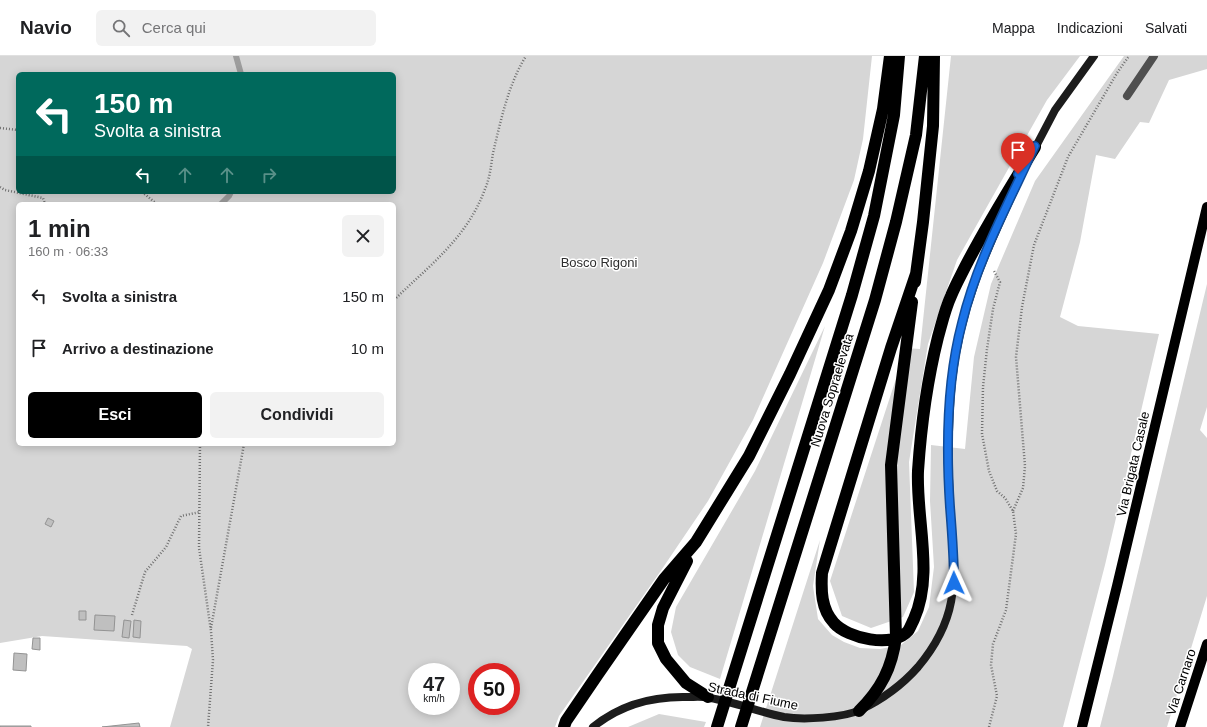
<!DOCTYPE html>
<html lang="it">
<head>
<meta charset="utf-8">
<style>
	body { margin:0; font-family:Helvetica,sans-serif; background:#f2f2f2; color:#202124; height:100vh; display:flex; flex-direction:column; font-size:15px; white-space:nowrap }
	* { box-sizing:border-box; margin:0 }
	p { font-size:13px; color:#757577 }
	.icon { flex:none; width:22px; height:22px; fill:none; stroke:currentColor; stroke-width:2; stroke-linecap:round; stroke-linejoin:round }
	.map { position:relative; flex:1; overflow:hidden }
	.panel { position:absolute; left:16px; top:146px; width:380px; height:244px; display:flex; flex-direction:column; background:#fff; border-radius:6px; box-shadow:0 2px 10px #0003 }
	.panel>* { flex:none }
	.banner { position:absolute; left:16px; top:16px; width:380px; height:122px; border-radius:6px; box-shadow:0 2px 10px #0003; background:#00695c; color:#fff; overflow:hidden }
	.speed { position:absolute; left:408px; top:607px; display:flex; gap:8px; font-size:20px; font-weight:700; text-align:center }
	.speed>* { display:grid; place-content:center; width:52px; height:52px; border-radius:50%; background:#fff; box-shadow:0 2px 10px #0003; line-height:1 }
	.speed small { font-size:10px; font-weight:400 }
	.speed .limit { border:6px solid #d22; background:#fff; color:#111 }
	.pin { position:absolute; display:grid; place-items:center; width:34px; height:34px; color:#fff; margin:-41px -17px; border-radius:50% 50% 50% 0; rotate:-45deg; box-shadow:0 0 4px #0007 }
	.pin .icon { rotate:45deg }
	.me { position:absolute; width:44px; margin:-22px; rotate:359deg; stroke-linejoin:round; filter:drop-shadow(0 0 3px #0008) }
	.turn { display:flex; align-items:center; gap:14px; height:84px; padding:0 12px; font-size:18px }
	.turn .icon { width:52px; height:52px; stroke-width:2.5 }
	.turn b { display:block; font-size:28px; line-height:34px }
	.lanes { display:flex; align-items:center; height:38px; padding:0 12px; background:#0003; justify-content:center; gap:20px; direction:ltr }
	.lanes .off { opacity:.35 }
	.round { display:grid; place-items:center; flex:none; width:42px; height:42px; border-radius:6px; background:#f2f2f2 }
	.overview { display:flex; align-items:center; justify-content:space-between; height:68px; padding:0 12px }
	h1 { font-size:24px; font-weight:800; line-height:30px }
	.action { display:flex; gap:8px; margin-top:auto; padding:8px 12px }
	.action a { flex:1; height:46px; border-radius:6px; background:#000; color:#fff; font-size:16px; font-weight:800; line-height:46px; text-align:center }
	.action a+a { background:#f2f2f2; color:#202124 }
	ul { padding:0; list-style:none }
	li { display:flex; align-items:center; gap:12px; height:52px; padding:0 12px }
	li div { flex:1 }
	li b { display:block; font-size:15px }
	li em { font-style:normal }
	header { display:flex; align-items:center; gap:24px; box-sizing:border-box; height:56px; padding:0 20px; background:#fff; border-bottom:1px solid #e0e0e0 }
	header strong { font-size:19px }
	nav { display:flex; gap:22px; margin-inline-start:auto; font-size:14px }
	.search { width:280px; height:36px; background:#f2f2f2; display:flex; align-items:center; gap:10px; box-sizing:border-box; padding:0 14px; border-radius:6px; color:#757577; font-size:15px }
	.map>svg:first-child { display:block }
</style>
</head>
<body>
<header>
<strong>Navio</strong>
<div class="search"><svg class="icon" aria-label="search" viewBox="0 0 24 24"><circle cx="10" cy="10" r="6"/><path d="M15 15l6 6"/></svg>Cerca qui</div>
<nav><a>Mappa</a><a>Indicazioni</a><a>Salvati</a></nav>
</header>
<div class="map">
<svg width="1207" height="671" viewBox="0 0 1207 671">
	<rect width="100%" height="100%" fill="#fff"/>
	<!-- green -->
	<path fill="#d6d6d6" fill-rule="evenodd" d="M0 0H872L863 83 854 124 823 207 753 364 708 445 660 516 559 660 555 671H170L192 593 187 590 42 580 0 587ZM18 18H394V136H18ZM18 148H394V388H18ZM417 616H451V650H417ZM477 616H511V650H477Z
		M951 0H1080L1047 44 957 204 928 288 909 406 914 536 903 561 871 572 842 560 830 525 906 292 920 293Z
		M1124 0H1207V13L1169 24 1149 67 1140 66 1115 103 1096 99 1080 186 1060 261 1078 270 1159 278 1105 509 1063 671H760L820 484 813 530 818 563 832 579 844 586 860 592 880 593 901 589 918 575 929 551 934 511 930 445 931 389 965 393 974 301 991 228 1035 125Z
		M1207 228V351L1200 374 1207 382V540L1167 671H1100L1113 620Z
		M825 270 720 623 690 611 678 599 671 576 676 551 755 415Z
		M659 658 706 666 704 671H628Z"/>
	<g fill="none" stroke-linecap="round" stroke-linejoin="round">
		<!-- stream -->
		<path stroke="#9d9d9d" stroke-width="6" d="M236 0 241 18
			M221 148 229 140 231 136"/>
	</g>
	<!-- building -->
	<path fill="#bfbfbf" stroke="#939393" d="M48 462 54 465 51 471 45 468Z
		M79 555H86V564H79Z
		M95 559 115 560 114 575 94 574Z
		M124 564 131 565 129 582 122 581Z
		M134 564 141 565 140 582 133 581Z
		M33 582H40V594L32 593Z
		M14 597 27 598 26 615 13 614Z
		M139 667 140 671H102Z
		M0 670H31V671H0Z"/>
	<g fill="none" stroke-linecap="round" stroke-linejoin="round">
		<!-- path -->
		<path stroke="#717171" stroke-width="2.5" stroke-dasharray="1 2" stroke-linecap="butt" d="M0 72 18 74
			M0 131 5 134 43 142 45 148
			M142 136 157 148
			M394 244C430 209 467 182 485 133 490 122 491 109 493 97 501 64 508 29 526 0
			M200 388 199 492 211 575 213 604 208 671
			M1013 455 1023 432 1025 410 1016 301 1022 251 1034 189 1068 101 1117 17 1129 0
			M132 559 145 516 166 491 181 460 200 456
			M211 572 244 388
			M989 671 997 640 991 609 993 588 1006 554 1016 478 1013 455 1005 442 997 435 989 415 982 378 983 331 987 293 993 253 1000 226 994 215"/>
		<!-- lane -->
		<path stroke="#4f4f4f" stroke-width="8" d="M1127 40 1154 0"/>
		<!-- secondary -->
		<path stroke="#1c1c1c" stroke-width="8" d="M1033 96 1055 54 1094 0
			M593 671C620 649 654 640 688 641 695 641 703 640 710 642 735 646 759 656 784 661 803 664 843 662 860 654 881 644 903 628 918 611 965 555 953 515 950 449 948 408 948 366 952 325 960 252 985 197 1016 131"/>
		<!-- primary -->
		<path stroke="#000" stroke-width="10" d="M1082 671 1117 530 1207 151
			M1180 671 1207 588"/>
		<!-- highway -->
		<path stroke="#000" stroke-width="12" d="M916 218 891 292 822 517C821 534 821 553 834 567 847 582 893 593 908 575 910 572 912 567 914 563 934 518 916 464 918 415 921 370 927 325 938 281 942 267 945 253 951 240 955 230 960 221 965 211 986 170 1011 130 1035 91
			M915 226 923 166 933 70 934 0
			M687 505 663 552 658 569V587L666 603 686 627 708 641
			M859 655C881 633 892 612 896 581L891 409 912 246
			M564 671 566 665 598 618 664 523 696 486 749 400 790 318 829 234 851 175 869 115 883 53 890 0
			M717 671 852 239 874 160 894 59 899 0
			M741 671 875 244 896 166 916 79 925 0"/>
	</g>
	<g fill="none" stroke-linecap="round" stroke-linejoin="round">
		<defs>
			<path id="route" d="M954 527C954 501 952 476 950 451 946 392 947 324 962 267 977 205 1008 148 1035 90L1018 118"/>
		</defs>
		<!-- route casing -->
		<use href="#route" stroke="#114b97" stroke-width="10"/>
		<!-- route -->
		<use href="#route" stroke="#1a73e8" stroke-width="7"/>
	</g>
	<g text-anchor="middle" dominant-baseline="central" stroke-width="3" stroke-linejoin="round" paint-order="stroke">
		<!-- park labels -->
		<g font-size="13" fill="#2d2d2d" stroke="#fff">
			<text x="599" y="206">Bosco Rigoni</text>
		</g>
		<!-- street labels -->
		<g font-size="13" fill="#000" stroke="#fff">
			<text transform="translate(832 334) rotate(-73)">Nuova Sopraelevata</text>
			<text transform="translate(1133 408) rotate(-77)">Via Brigata Casale</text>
			<text transform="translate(1181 626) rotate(-72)">Via Carnaro</text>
			<text transform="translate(753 640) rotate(12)">Strada di Fiume</text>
		</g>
	</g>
</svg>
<div class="speed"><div>47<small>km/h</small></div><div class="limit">50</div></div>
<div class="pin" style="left:1018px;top:118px;background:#d93025"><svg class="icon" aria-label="arrive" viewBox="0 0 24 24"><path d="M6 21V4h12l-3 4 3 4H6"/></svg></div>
<svg class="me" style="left:954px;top:527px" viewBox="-20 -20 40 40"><path d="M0-17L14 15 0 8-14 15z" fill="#1a73e8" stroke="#fff" stroke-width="4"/></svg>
<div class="banner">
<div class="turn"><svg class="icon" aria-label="left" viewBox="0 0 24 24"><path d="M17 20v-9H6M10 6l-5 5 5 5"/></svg><div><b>150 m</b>Svolta a sinistra</div></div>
<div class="lanes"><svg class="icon" aria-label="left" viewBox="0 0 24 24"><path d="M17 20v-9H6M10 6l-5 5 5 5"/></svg><svg class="icon off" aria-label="ahead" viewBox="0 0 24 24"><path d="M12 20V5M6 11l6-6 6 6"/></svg><svg class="icon off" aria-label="ahead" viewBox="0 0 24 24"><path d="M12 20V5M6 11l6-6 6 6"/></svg><svg class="icon off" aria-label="right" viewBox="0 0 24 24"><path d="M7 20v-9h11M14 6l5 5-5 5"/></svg></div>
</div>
<section class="panel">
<div class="overview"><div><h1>1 min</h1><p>160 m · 06:33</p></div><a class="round"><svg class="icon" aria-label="close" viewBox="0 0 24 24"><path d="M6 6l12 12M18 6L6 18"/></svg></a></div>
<ul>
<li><svg class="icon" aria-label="left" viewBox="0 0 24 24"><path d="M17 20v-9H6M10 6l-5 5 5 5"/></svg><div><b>Svolta a sinistra</b></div><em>150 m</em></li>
<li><svg class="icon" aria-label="arrive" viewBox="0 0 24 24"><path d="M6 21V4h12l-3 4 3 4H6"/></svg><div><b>Arrivo a destinazione</b></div><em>10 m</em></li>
</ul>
<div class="action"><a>Esci</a><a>Condividi</a></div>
</section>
</div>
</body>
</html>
